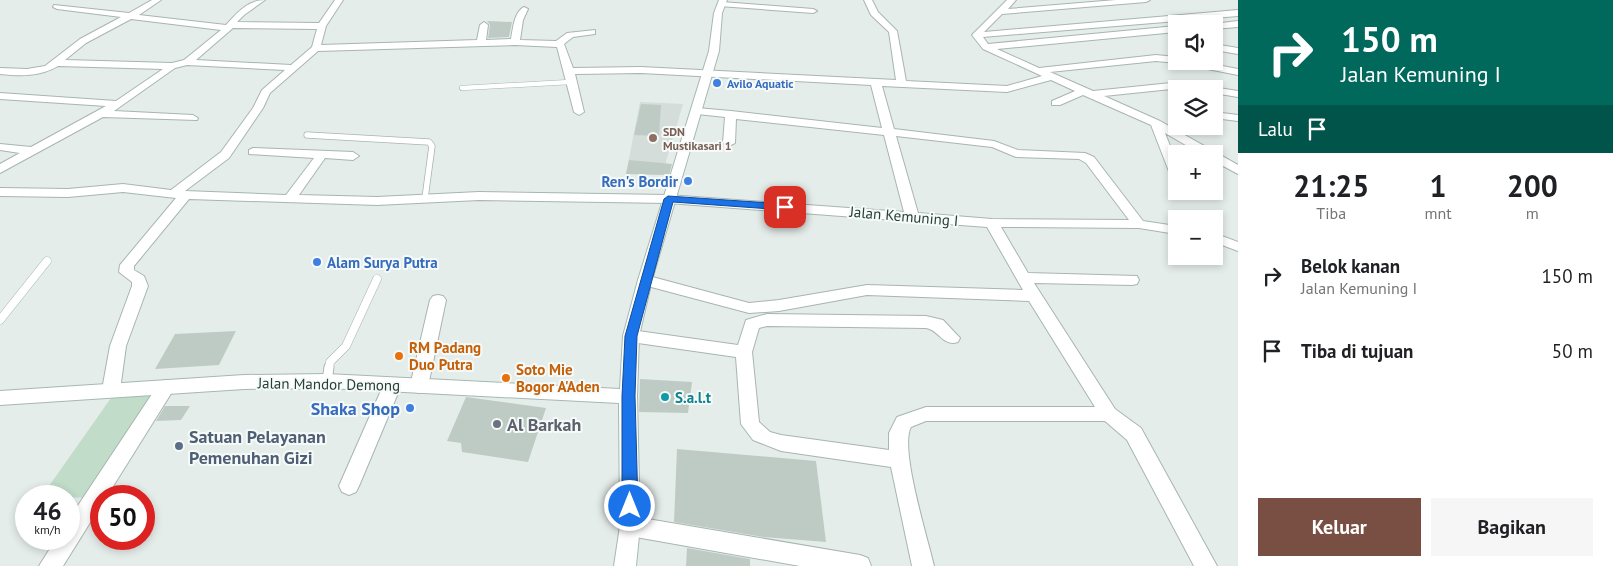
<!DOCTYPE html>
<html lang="id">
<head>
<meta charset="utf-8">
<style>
	body { margin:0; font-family:"PT Sans",sans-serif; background:#f6f6f6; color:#202124; height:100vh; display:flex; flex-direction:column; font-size:19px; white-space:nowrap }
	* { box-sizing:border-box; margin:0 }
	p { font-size:16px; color:#757577 }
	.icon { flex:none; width:28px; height:28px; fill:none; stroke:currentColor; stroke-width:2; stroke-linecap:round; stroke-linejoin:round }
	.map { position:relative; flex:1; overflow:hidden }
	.drawer { display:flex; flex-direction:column; background:#fff; width:375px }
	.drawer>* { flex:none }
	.banner { background:#00695c; color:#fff; overflow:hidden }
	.tools { position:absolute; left:1168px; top:15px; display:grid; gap:10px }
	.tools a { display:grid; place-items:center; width:55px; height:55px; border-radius:0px; background:#fff; box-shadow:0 2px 8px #0003; font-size:25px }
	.speed { position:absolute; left:15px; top:485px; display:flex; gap:10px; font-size:25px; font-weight:700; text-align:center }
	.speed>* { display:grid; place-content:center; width:65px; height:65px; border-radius:50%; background:#fff; box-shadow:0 2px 8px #0003; line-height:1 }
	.speed small { font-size:12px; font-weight:400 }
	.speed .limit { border:8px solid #d22; background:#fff; color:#111 }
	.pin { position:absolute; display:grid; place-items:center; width:42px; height:42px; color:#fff; margin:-21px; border-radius:10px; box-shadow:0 2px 8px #0006 }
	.me { position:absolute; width:55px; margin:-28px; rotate:0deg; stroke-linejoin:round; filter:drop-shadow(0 0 4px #0008) }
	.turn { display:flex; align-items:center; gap:18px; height:105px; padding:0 20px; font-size:22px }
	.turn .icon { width:65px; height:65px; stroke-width:2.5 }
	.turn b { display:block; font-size:35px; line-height:42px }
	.then { display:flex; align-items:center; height:48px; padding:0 20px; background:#0003; gap:10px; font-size:19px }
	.eta { display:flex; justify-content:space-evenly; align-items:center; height:85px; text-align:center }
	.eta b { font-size:30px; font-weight:600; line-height:35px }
	.cta { display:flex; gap:10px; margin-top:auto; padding:10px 20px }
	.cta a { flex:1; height:58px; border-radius:0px; background:#794f44; color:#fff; font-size:20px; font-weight:600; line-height:58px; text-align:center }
	.cta a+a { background:#f6f6f6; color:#202124 }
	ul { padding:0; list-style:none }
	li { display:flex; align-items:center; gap:15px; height:75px; padding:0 20px }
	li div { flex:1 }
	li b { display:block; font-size:19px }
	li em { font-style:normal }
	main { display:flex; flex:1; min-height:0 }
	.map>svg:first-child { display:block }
</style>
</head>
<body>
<main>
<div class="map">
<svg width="1238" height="566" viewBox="0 0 1238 566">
	<rect width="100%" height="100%" fill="#e5edea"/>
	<!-- built -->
	<path fill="#d4ddd9" d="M640 102 683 104 662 175 626 174Z"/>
	<!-- green -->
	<path fill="#c1dcc8" d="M154 394 86 498 42 496 111 398Z"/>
	<!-- building -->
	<path fill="#becbc5" d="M487 21 512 22 509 37 488 38 490 25Z
		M641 104 661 105 659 136 634 135Z
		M629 160 672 164 669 175 626 174Z
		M236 331 219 365 155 369 175 334Z
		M640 379 692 382 688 413 639 412Z
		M466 397 546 408 528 462 462 452 461 443 447 441Z
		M165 406H190L181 420 156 421Z
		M677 449 816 461 826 542 763 537 674 522Z
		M687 548 750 559V566H686Z"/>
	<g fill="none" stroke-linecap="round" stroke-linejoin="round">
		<defs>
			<path id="service-far3" d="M462 88 570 82"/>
			<path id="service-far2" d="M307 135 429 142 432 146 425 198"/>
			<path id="service-far1" d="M0 320 47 261
				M329 368 330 362 346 346 377 279"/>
			<path id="service" d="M327 381 329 367"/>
			<path id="minor" d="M152 0H161L139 15 226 25C237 13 248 0 265 0L244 15 237 22 319 23 335 0H343L326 26 321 45 477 40 480 25 484 22 488 25 486 40 511 39C513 29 514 12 524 7L528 9 523 20 520 40 556 41 567 33 595 30V34L573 37 564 44 573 68 641 67 896 80 889 32 871 15 864 0H872L878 12 897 31 906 81 1007 86 1042 76 983 49 972 35 1007 0H1016L1008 9 1116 0H1150L1146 2 1002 14 984 32 1238 10V16L983 37 988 44 1176 26V32L997 49 1039 68 1156 55 1176 57V61H1197L1238 69V75L1177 63 1156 61 1050 72 1093 91 1181 82 1238 91V97L1214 93V89L1181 88 1104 96 1160 121 1238 165V174L1214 161V154H1201L1165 133 1176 161V174H1170L1151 125 1083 95 1060 105H1052V101L1075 91 1051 80 1007 92 882 86 894 129 994 141 1018 150 1085 153 1094 157 1143 221 1176 226V234L1139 228 1001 227 1028 273 1137 276 1139 280 1137 284 1132 285 1034 283 1115 409 1141 428 1217 566H1194L1127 440 1105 421H926L911 427C899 448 928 539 934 566H912L891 467 781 451 753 440 741 424 736 357 631 342 625 340 623 336 625 332 631 330 738 345 746 320 767 314 926 316 943 320 960 338 958 342C943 347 939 330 926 328L767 326 759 328 752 352 759 422 770 432 781 435 889 450V433L897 417 926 407H1095L1029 301 867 295 779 311 749 313 640 284 638 280 645 275 749 303 779 300 867 285 1023 290 987 227 668 203 479 200 377 205 189 199 134 266V270L144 276 148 286 126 346 120 390 117 395 111 397 105 395 102 390 110 346 132 286V282L119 272 120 265 176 198 123 192 68 197 0 196V188L68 189 123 184 171 190 221 152 253 108 262 90 285 70 187 65 175 68 114 111 193 115 198 118 197 120 103 117 0 173V164L20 153 0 150V144L31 147 106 106 0 99V93L116 101 163 69 58 66C40 77 20 76 0 74V68L27 69 45 66 80 39 121 17 57 9 53 7 54 5 129 13ZM131 19 221 30 184 60 172 63 65 60 86 43ZM233 28 317 29 312 47 291 65 196 60ZM515 45 557 47 574 112 579 115 584 112 575 74 641 73 871 85 882 128 731 111 697 108 692 111 697 114 725 117 723 143 729 146 735 143 736 119 884 135 904 212 668 195 479 192 377 197 299 195 325 158 353 160 359 156 353 152 253 148 249 150V154L314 158 286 195 185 191 229 158 263 108 270 93 318 51ZM896 136 992 147 1016 157 1079 159 1086 163 1129 220 992 219 918 213Z
				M722 2 813 9 817 11 813 13 719 6V2Z
				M1238 21V27L1214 29 1213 24Z
				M1214 44 1238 48V54L1214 50Z
				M1214 112 1238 115V121L1214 118Z
				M1214 233 1238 242V251L1214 242Z
				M438 295 443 296 446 300 428 386 425 391 419 393 413 391 410 386 430 300 433 296Z
				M392 379 398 381 401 386 359 486 356 492 349 495 342 492 339 486 383 386 386 381Z
				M166 380 172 382 175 387 172 392 107 496H101V505L63 566H39L56 539H69V519L160 382Z
				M630 516 860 555 868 558 871 566H800L630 536 623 533 620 526 623 519Z"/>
			<path id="secondary" d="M719 0H727L722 13 719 51 652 280 639 336 637 396 640 526 636 566H614L620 526 619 403 327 388 244 389 0 405V391L244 375 327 374 620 389 623 336 638 280 709 51 714 13Z"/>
		</defs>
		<!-- service-far3 casing -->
		<use href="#service-far3" stroke="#a8b5b1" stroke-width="5.5"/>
		<!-- service-far2 casing -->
		<use href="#service-far2" stroke="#a8b5b1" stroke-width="7"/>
		<!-- service-far1 casing -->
		<use href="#service-far1" stroke="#a8b5b1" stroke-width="9"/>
		<!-- service casing -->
		<use href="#service" stroke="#a8b5b1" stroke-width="11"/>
		<!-- minor casing -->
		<use href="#minor" stroke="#a8b5b1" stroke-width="2"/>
		<!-- secondary casing -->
		<use href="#secondary" stroke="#a5b8b1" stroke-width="2"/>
		<!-- service-far3 -->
		<use href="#service-far3" stroke="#fff" stroke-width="4.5"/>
		<!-- service-far2 -->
		<use href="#service-far2" stroke="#fff" stroke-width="5.5"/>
		<!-- service-far1 -->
		<use href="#service-far1" stroke="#fff" stroke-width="8"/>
		<!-- service -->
		<use href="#service" stroke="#fff" stroke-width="9"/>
		<!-- minor -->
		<use href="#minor" fill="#fff" fill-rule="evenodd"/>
		<!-- secondary -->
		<use href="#secondary" fill="#fff" fill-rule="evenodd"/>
	</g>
	<!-- route -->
	<path fill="#1a73e8" stroke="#114b97" d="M668 196 785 204 790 207 785 210 673 202 637 336 635 396 638 506 635 511 630 513 624 511 622 506V396L625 336 664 199Z"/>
	<!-- markers -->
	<g fill="#3f7fe0" stroke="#f6faf8" stroke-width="2">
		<circle cx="717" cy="83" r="5"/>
		<circle cx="688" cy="181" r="5"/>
		<circle cx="317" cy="262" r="5"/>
		<circle cx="410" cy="408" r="5"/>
	</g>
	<circle fill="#8d6e63" stroke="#f6faf8" stroke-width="2" cx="653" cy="138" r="5"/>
	<g fill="#e8710a" stroke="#f6faf8" stroke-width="2">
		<circle cx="399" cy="356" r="5"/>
		<circle cx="506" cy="378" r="5"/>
	</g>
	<circle fill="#0f9aa8" stroke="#f6faf8" stroke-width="2" cx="665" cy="397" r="5"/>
	<circle fill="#6b7280" stroke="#f6faf8" stroke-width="2" cx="497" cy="424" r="5"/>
	<circle fill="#5c6f8a" stroke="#f6faf8" stroke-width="2" cx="179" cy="446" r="5"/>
	<g text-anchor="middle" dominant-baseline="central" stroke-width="4" stroke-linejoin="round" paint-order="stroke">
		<!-- far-shop labels -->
		<g font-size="12" font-weight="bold" fill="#366cbe" stroke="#f6faf8" text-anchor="start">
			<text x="727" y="83">Avilo Aquatic</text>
		</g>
		<!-- far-education labels -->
		<g font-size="12" font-weight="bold" fill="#785e54" stroke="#f6faf8" text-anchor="start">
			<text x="663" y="131">SDN<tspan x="663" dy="14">Mustikasari 1</tspan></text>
		</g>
		<!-- shop labels -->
		<g font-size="15" font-weight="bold" fill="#366cbe" stroke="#f6faf8" text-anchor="end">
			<text x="678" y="181">Ren's Bordir</text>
			<text x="327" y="262" text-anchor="start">Alam Surya Putra</text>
		</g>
		<!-- street labels -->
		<g font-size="15" fill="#263e37" stroke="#f6faf8">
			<text transform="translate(904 216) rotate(5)">Jalan Kemuning I</text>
			<text transform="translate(329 384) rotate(1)">Jalan Mandor Demong</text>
		</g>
		<!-- food labels -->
		<g font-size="15" font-weight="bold" fill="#c56008" stroke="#f6faf8" text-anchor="start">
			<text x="409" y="347">RM Padang<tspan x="409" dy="17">Duo Putra</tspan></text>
			<text x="516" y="369">Soto Mie<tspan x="516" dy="17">Bogor A'Aden</tspan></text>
		</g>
		<!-- culture labels -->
		<g font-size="15" font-weight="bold" fill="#0d838f" stroke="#f6faf8" text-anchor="start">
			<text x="675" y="397">S.a.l.t</text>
		</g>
		<!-- near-shop labels -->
		<g font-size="18" font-weight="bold" fill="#366cbe" stroke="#f6faf8" text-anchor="end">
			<text x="400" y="408">Shaka Shop</text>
		</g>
		<!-- near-worship labels -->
		<g font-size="18" font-weight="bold" fill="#5b616d" stroke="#f6faf8" text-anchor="start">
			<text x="507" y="424">Al Barkah</text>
		</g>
		<!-- near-service labels -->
		<g font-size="18" font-weight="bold" fill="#4e5e75" stroke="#f6faf8" text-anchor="start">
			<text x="189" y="436">Satuan Pelayanan<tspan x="189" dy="21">Pemenuhan Gizi</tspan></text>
		</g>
	</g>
</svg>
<div class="tools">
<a><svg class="icon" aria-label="sound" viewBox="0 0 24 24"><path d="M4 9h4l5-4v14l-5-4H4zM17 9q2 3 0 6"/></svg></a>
<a><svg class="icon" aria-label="layers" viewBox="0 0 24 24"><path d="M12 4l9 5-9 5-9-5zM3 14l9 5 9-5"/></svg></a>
<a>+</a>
<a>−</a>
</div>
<div class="speed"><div>46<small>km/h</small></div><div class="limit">50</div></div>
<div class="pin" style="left:785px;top:207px;background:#d93025"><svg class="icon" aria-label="arrive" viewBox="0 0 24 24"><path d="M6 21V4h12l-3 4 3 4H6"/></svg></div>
<svg class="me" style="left:630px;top:506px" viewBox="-20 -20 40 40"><circle r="17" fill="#1a73e8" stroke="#fff" stroke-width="3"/><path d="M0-11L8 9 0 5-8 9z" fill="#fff"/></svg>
</div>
<section class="drawer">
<div class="banner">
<div class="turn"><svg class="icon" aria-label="right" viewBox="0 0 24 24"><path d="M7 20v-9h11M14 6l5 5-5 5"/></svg><div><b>150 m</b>Jalan Kemuning I</div></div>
<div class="then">Lalu<svg class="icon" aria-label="arrive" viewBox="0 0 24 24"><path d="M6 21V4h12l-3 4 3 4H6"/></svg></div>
</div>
<div class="eta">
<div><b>21:25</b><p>Tiba</p></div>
<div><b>1</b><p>mnt</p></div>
<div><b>200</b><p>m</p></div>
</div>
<ul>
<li><svg class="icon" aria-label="right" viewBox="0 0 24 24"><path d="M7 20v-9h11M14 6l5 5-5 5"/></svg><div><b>Belok kanan</b><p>Jalan Kemuning I</p></div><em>150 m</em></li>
<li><svg class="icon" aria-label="arrive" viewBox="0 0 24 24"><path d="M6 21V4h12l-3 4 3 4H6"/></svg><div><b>Tiba di tujuan</b></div><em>50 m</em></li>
</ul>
<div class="cta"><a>Keluar</a><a>Bagikan</a></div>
</section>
</main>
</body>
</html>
